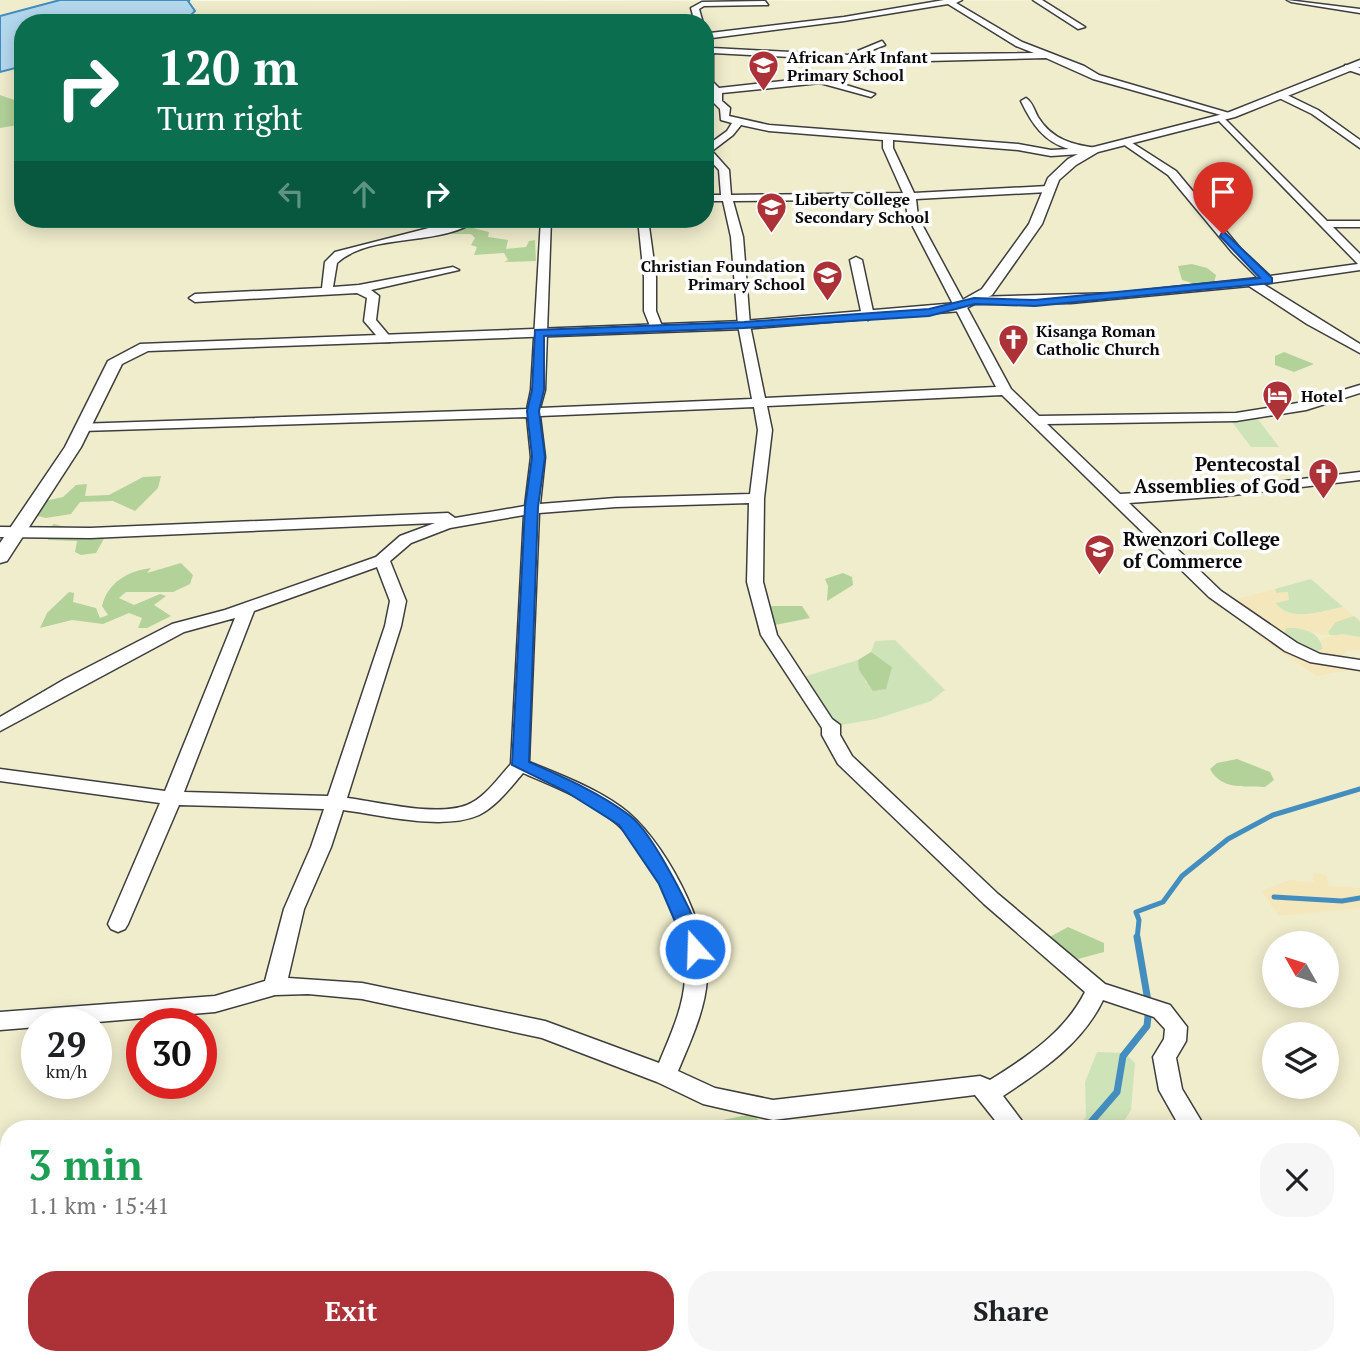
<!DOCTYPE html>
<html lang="en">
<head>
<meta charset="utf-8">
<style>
	body { margin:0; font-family:"PT Serif",serif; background:#f6f6f6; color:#202124; height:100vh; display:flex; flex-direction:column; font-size:26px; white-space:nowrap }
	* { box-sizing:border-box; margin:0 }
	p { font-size:23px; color:#757577 }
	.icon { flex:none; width:38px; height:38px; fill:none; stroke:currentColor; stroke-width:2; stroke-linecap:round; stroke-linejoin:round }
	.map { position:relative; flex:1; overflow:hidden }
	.side { position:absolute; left:0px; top:1120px; width:1362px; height:245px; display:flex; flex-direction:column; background:#fff; border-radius:28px 28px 0 0; box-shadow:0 4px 18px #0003 }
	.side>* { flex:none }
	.banner { position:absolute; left:14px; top:14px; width:700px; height:214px; border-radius:28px; box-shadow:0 4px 18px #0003; background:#0b6e4f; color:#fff; overflow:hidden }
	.needle { width:46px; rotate:309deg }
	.controls { position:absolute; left:1262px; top:931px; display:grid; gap:14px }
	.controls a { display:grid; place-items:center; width:77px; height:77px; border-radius:50%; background:#fff; box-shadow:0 4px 18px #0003; font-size:35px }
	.speed { position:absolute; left:21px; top:1008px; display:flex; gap:14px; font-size:35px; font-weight:700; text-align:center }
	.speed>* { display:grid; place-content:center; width:91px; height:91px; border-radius:50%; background:#fff; box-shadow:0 4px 18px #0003; line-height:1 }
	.speed small { font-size:18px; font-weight:400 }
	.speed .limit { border:10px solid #d22; background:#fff; color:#111 }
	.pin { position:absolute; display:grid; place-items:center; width:60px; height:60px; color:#fff; margin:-72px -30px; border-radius:50% 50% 50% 0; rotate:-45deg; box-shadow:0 0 7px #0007 }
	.pin .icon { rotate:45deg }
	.me { position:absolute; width:77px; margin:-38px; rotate:340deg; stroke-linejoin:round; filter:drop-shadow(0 0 5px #0008) }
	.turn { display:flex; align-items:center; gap:24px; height:147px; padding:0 28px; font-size:32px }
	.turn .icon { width:91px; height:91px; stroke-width:2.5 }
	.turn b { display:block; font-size:49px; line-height:60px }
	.lanes { display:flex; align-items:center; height:66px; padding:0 28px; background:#0003; justify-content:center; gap:35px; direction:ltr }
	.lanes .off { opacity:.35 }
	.round { display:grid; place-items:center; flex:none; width:74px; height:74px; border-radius:28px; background:#f6f6f6 }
	.overview { display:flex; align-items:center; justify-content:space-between; height:119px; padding:0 28px }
	h1 { font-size:42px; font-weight:800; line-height:52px; color:#1e9e55 }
	.cta { display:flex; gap:14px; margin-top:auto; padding:14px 28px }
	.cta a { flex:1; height:80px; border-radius:28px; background:#ac3238; color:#fff; font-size:28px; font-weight:800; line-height:80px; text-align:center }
	.cta a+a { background:#f6f6f6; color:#202124 }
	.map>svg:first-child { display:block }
</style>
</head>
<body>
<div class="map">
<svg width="1360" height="1365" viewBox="0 0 1360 1365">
	<rect width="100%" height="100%" fill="#fdf9ea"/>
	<!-- farmland -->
	<path fill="#f0edcd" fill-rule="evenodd" d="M0 0H60L0 16Z
		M1360 0V1365H0V72L23 66V219H705V23H183L191 18 188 1ZM1274 943H1326V996H1274ZM37 1024H96V1083H37ZM142 1024H201V1083H142ZM1274 1034H1326V1087H1274ZM9 1129H1353V1356H9Z"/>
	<!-- green -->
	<path fill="#cfe3b8" d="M1254 414 1279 447H1251L1232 422Z
		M1311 579 1343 607C1322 611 1291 623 1275 603L1288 592 1276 593 1275 589Z
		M1354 616 1360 621V637L1330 635 1328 632 1336 621Z
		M1295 627C1310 631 1319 633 1323 649L1309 655 1281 644 1286 628Z
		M895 640 945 690 931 701 876 719 835 726 806 676 858 660 866 683 892 667 871 652 875 641Z
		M1097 1052 1125 1053 1135 1063 1131 1110 1119 1129H1077L1086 1116 1085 1082Z
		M222 1356H734L737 1365H223Z"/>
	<!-- forest -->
	<path fill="#b3d299" d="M0 95 23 103V124L0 128Z
		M469 227 489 232 488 237 508 240 506 249 526 247 529 241 535 240 536 261 504 262 508 260 504 253 474 255 477 247 471 245 475 238 471 234H451L452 231Z
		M1192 264 1207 268 1216 275 1214 283 1199 285 1182 280 1178 266Z
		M1284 352 1314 364 1294 372 1275 365V356Z
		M161 476 158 488 135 511 113 501 80 502 71 514 46 518 33 515 45 501 63 497 76 485 87 484 85 496 109 495 143 477Z
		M54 524 105 537 96 553 81 555 75 552 77 541 48 540 47 529Z
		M181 563 193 575 190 584 173 592H126L119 598 134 605 160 594 166 596 154 605 171 616 147 628H138L142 618 129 613 103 624 72 620 40 628 47 613 69 592 74 593 73 602 96 608 100 618 108 615 102 606C108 582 128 571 151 568L147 573Z
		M843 573 852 577 853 585 827 601 828 586 825 579Z
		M760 600 772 606H802L810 618 775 625 766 621Z
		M871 652 892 667 886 689 873 691 859 670 858 660Z
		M1237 759 1270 772 1274 780 1265 787C1244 786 1221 790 1210 769L1217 763Z
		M1068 927 1104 943V952L1078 959 1046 939Z
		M752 1114 761 1122 752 1129H700L703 1124Z"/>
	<!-- sand -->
	<path fill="#f4e7bb" d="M1275 589 1276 593 1288 592 1289 600 1276 603C1290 624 1322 611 1343 607L1354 616 1336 622 1328 632 1330 635C1315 636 1303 626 1286 628L1281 643 1309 655 1323 649 1321 639 1342 634 1360 637V650L1347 651 1339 659 1352 670 1316 676 1259 637 1225 602Z
		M1314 872 1326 875 1329 886 1360 888V908L1279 916 1261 891 1290 880 1313 882Z"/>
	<!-- water -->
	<path fill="#b4d9ef" stroke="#438ebe" stroke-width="2" d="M60 0H190L188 1 195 11 183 23H23V66L0 72V16Z"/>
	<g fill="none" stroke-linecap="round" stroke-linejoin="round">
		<!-- stream-far1 -->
		<path stroke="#438ebe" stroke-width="5" d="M1274 897 1342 901 1360 898
			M1137 939 1139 920 1136 912 1163 902 1182 876 1228 839 1273 815 1360 789"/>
		<!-- stream -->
		<path stroke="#438ebe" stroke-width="7" d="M1085 1129 1117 1092 1123 1056 1147 1026 1149 1007 1137 937"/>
		<defs>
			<path id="minor" d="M944 0H962L956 3 1022 42 1084 66 1099 75 1236 115 1228 117 1093 79 1046 58 886 62 713 53V82L719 88 820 77 875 94 871 97 820 83 722 93V101L730 108 729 116 769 125 1018 144 1051 150 1069 149C1044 142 1032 124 1021 101L1026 98C1033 103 1034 110 1038 117 1052 140 1074 145 1097 148L1099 150 1094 153 1051 156 1018 150 893 140V148L914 193 1048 186 1053 189 1048 192 916 199 918 217 1011 389 1039 416 1236 413 1304 402 1360 385V393L1306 410 1236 421 1047 424 1120 494 1225 488 1360 472V480L1225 496 1129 503 1221 591 1297 643 1320 654 1360 660V670L1310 662 1285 651 1209 597 1002 395 767 406 772 430 764 498 763 582 777 635 832 719 840 725V735L852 756 998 894 1105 984 1170 1005 1187 1027 1186 1041 1176 1058 1182 1089 1206 1129H1181L1159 1090 1153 1057 1164 1039 1165 1029 1154 1017 1103 1000C1082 1044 1042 1070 1003 1096L1028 1129H1002L975 1095 773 1120 703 1104 657 1082 542 1038 362 999 308 994 275 995 215 1012 74 1024H37V1027L0 1030V1012L215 996 265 981 284 909 311 847 324 809 179 805 128 924 125 929 118 932 111 929 108 924 160 803 0 781V769L165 791 235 618 184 632 0 731V717L65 679 172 624 225 610 376 557 400 536 435 523 90 538 0 537V527L90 528 448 513 455 518 525 506 531 457 527 417 82 431 77 430V424L527 409 531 390 541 219H551L545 390 540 408 752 399 738 325 731 237 723 201H705V195H721L719 170 705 155V147L727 131 732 123 721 120 720 109 713 102V92L705 84V32L710 33 844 17ZM948 4 1016 46 1034 53 859 55 885 45 882 41 848 55 712 48V38L844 21ZM741 125 769 131 883 140V148L903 193 731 195 729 170 712 151 733 135ZM905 199 908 217 996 387 765 398 750 325 743 237 733 201ZM754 407 758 430 750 494 616 498 540 504 545 457 540 416ZM749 503 747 582 761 635 822 728V735L838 764 984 904 1085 992C1065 1032 1027 1057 990 1080L980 1076 773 1100 715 1088 678 1071C690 1042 705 1011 707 979 710 926 663 837 621 807 593 787 561 775 529 762L539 513 616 507ZM524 515 511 764C498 778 485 798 467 805 436 817 380 802 347 798L401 626 406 601 390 561 411 543 450 528ZM377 567 390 601 385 626 328 796 184 792 254 611ZM523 773C555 787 590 800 617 824 652 855 687 929 685 977 684 1007 670 1036 659 1063L545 1021 362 983 288 978 304 909 331 847 343 810C381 815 443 831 479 815 497 806 510 788 523 773Z
				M1033 0H1042L1085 27 1078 29Z
				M1287 0 1360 9V13L1291 2Z
				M765 1 768 5 704 6 699 9 703 23H695L691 8 702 2Z
				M1345 65 1360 68V74L1345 69Z
				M1277 93H1283L1318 110 1360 140V148L1312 114 1277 97Z
				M1221 115 1327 221H1360V227H1333L1360 254V270L1263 284 1360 344V353L1307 324 1249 286 1071 303 970 304 968 301 974 297 1119 293 1258 278 1232 252 1168 175 1123 144 1121 142 1126 139 1176 171 1240 248 1270 276 1358 264 1218 120V116Z
				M464 219H478C442 248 372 231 337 263L333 287 359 285 453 267 459 270 371 290 379 296 376 320 392 339 390 342H382L364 321 367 298 357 293 195 302 189 298 195 294 322 288 325 262 335 252Z
				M638 219H648L656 277V311L662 326 656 330 650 326 644 311V277Z
				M856 257 862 260 874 316 868 320 862 316 850 260Z
				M1360 1305V1329L1353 1330V1306Z
				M1353 1338 1360 1341V1365H1345L1342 1356H1353Z
				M868 1356H960L956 1365H864Z"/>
			<path id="tertiary" d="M1360 60V67L1235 117 1098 152 1076 165 1059 180 1042 224 992 295 961 311 744 329 148 351 122 364 81 447 7 561 0 563V543L65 447 108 361 140 344 744 321 957 303 982 289 1029 224 1048 178 1068 159 1090 148 1227 113Z"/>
		</defs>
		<!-- minor casing -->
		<use href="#minor" stroke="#3e3e3e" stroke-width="3"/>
		<!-- tertiary casing -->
		<use href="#tertiary" stroke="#3e3e3e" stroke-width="3"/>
		<!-- minor -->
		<use href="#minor" fill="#fff" fill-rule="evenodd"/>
		<!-- tertiary -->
		<use href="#tertiary" fill="#fff" fill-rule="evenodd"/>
	</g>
	<!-- route -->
	<path fill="#1a73e8" stroke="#114b97" stroke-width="2" d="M1223 231 1272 278V283L1035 306 975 304 929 316 744 328 544 336V390L539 411 545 457 538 507 529 762C563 777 598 792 629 815 653 832 697 920 705 949L702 954H689L659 884 619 825 565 791 512 765 525 507 532 457 527 411 532 390 535 330 744 322 929 309 974 298 1035 300 1260 278 1220 236Z"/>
	<!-- icons -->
	<defs>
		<symbol id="school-pin" viewBox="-11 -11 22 30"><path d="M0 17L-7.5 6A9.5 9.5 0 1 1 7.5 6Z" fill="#ac3238" stroke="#fff"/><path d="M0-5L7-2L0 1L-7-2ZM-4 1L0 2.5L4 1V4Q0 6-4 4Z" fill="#fff"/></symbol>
		<symbol id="university-pin" viewBox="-11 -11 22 30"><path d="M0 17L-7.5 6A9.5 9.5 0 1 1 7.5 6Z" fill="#ac3238" stroke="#fff"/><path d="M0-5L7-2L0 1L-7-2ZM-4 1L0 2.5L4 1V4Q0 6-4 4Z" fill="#fff"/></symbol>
		<symbol id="church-pin" viewBox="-11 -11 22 30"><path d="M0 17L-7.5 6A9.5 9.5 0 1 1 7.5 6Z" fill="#ac3238" stroke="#fff"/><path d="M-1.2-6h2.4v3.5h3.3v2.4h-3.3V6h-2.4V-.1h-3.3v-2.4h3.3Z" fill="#fff"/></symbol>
		<symbol id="hotel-pin" viewBox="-11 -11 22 30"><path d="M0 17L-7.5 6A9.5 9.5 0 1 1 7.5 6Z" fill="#ac3238" stroke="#fff"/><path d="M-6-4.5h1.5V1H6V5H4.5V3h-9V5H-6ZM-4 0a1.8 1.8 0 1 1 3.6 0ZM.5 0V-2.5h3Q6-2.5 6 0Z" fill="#fff"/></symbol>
	</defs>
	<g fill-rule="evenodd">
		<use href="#school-pin" x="746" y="48" width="35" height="47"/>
		<use href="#university-pin" x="754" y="190" width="35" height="47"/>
		<use href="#school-pin" x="810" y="258" width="35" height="47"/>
		<use href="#church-pin" x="996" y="322" width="35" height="47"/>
		<use href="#hotel-pin" x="1260" y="378" width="35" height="47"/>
		<use href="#church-pin" x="1306" y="456" width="35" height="47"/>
		<use href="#university-pin" x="1082" y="532" width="35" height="47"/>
	</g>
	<g text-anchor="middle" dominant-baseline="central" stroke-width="7" stroke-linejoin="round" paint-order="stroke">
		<!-- far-poi labels -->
		<g font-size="16" font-weight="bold" fill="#0b0b0b" stroke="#fff" text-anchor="start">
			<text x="787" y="57">African Ark Infant<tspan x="787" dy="18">Primary School</tspan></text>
			<text x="795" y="199">Liberty College<tspan x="795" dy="18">Secondary School</tspan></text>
			<text x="805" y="266" text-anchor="end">Christian Foundation<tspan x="805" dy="18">Primary School</tspan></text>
			<text x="1036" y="331">Kisanga Roman<tspan x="1036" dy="18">Catholic Church</tspan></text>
			<text x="1301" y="396">Hotel</text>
		</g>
		<!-- poi labels -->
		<g font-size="19" font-weight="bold" fill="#0b0b0b" stroke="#fff" text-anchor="end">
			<text x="1300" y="463">Pentecostal<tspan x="1300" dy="22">Assemblies of God</tspan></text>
			<text x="1123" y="538" text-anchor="start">Rwenzori College<tspan x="1123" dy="22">of Commerce</tspan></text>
		</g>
	</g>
</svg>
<div class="controls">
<a><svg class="needle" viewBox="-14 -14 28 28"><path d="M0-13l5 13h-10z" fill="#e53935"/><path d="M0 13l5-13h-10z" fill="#757577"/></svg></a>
<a><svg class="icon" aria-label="layers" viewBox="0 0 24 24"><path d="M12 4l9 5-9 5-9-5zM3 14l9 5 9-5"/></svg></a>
</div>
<div class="speed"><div>29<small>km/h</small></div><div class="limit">30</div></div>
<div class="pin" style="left:1223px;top:234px;background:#d93025"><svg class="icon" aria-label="arrive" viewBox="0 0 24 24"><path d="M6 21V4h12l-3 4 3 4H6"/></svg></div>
<svg class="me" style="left:695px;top:949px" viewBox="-20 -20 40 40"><circle r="17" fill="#1a73e8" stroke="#fff" stroke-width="3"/><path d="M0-11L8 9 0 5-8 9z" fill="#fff"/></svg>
<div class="banner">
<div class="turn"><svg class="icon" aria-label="right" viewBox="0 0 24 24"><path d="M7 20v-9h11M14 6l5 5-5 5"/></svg><div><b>120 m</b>Turn right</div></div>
<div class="lanes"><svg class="icon off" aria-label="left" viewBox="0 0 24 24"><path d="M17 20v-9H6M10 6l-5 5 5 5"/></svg><svg class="icon off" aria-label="ahead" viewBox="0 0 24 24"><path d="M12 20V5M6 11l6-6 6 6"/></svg><svg class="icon" aria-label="right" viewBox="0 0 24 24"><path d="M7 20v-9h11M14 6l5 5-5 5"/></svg></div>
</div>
<section class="side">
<div class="overview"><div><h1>3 min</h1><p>1.1 km · 15:41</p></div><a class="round"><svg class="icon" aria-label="close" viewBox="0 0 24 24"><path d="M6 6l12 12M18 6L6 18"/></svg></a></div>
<div class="cta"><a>Exit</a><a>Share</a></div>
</section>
</div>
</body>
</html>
